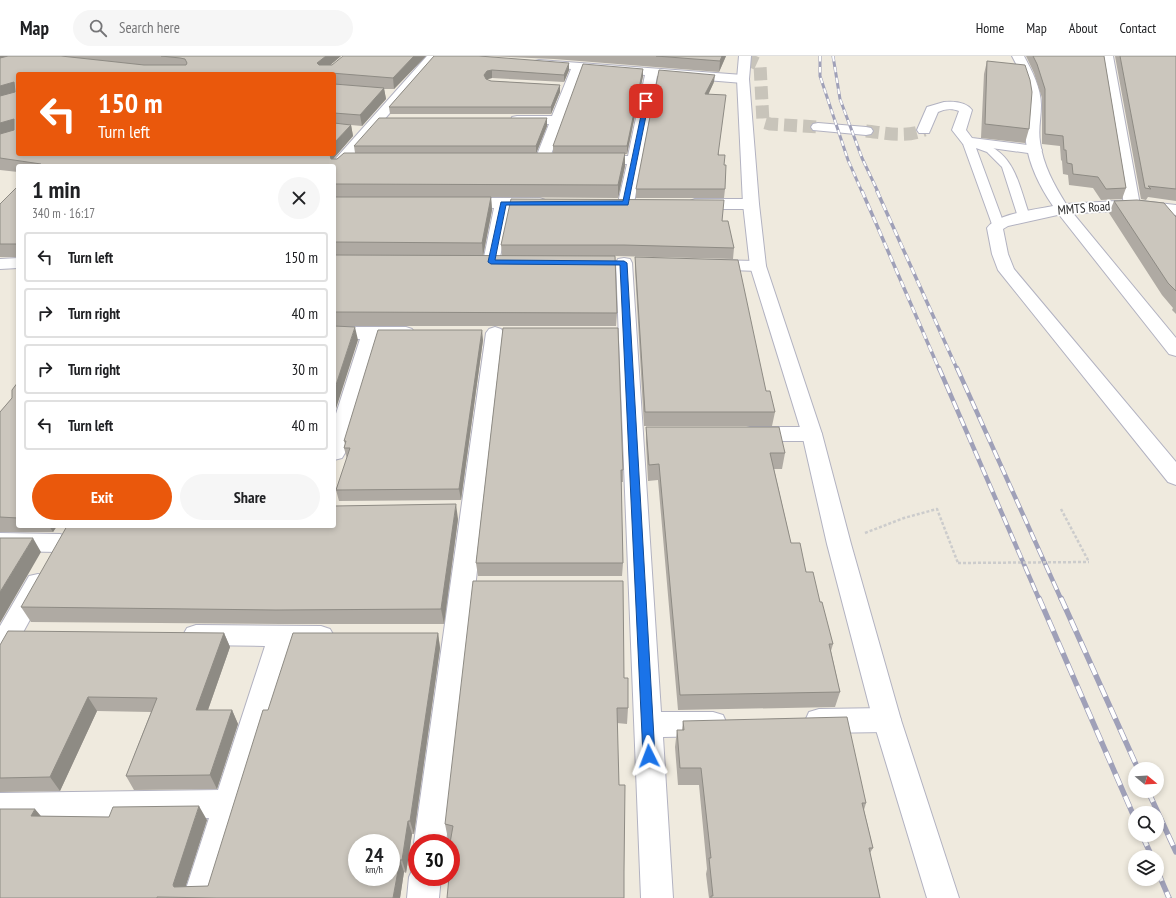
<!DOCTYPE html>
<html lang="en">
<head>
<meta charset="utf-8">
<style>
	body { margin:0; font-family:"PT Sans Narrow",sans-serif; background:#f6f6f6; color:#202124; height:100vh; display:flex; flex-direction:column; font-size:15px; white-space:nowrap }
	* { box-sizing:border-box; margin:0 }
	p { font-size:13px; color:#757577 }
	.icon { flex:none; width:22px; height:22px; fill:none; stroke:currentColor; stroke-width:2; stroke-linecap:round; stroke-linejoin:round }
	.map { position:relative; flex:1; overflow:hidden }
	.details { position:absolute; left:16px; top:108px; width:320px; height:364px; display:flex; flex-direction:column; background:#fff; border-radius:4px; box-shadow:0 2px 6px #0003 }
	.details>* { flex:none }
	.banner { position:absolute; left:16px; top:16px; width:320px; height:84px; border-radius:4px; box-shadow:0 2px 6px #0003; background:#ea580c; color:#fff; overflow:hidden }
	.needle { width:26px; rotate:108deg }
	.tools { position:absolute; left:1128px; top:706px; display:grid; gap:8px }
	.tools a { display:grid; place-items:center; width:36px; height:36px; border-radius:50%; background:#fff; box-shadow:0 2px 6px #0003; font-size:20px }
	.speed { position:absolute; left:348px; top:778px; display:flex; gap:8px; font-size:20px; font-weight:700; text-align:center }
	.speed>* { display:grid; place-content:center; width:52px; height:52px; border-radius:50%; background:#fff; box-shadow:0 2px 6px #0003; line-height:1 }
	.speed small { font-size:10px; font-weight:400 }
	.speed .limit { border:6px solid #d22; background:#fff; color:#111 }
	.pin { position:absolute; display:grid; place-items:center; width:34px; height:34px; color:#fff; margin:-17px; border-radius:8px; box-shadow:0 2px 6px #0006 }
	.me { position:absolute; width:44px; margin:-22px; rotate:357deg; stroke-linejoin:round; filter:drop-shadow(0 0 3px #0008) }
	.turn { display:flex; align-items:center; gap:14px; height:84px; padding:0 16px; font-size:18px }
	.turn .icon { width:52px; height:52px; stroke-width:2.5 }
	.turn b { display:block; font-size:28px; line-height:34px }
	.round { display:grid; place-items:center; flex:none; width:42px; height:42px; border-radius:21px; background:#f6f6f6 }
	.head { display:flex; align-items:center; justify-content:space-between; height:68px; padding:0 16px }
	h1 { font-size:24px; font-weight:600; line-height:30px }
	.primary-button { display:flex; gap:8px; margin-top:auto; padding:8px 16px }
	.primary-button a { flex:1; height:46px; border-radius:24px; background:#ea580c; color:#fff; font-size:16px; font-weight:600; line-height:46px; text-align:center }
	.primary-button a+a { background:#f6f6f6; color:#202124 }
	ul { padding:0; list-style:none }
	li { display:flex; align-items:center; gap:12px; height:50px; margin:0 8px 6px; padding:0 8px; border:2px solid #e0e0e0; border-radius:4px }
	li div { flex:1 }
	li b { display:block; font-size:15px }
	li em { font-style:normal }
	header { display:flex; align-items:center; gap:24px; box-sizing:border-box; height:56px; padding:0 20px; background:#fff; border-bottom:1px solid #e0e0e0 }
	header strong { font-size:19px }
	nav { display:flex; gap:22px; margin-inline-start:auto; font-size:14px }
	.search { width:280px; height:36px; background:#f6f6f6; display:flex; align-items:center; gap:10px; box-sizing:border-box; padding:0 14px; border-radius:22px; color:#757577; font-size:15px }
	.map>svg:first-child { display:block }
</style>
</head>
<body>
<header>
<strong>Map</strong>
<div class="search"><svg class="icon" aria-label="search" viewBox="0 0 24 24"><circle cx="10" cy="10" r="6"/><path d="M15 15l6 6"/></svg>Search here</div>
<nav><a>Home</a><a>Map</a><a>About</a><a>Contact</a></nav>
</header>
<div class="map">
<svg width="1176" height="842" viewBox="0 0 1176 842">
	<rect width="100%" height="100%" fill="#efeade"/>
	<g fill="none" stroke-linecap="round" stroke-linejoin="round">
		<!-- minor-tunnel -->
		<path stroke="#c8c4ba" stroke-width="13" stroke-dasharray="13 6" stroke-linecap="butt" d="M745 2 760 9 763 66 770 68 818 71
			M866 75C886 77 905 82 924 74"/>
		<defs>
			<path id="service" d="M968 82C1015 93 1016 121 1030 161L1028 164H1020L1018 161 1002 111 987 96 976 92 1004 168 1003 171H993L962 85Z"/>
			<path id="minor" d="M427 0H439L339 116 334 117V110H329Z
				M1101 0H1113L1140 149 1137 152 1132 154 1127 152 1124 149Z
				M539 4 743 19 747 20 749 23 747 26 743 27 657 20 634 147 631 150 626 152 621 150 618 147 627 108H595L590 107 588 104 590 101 595 100H628L645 19 582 14 549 104 547 107 542 108 537 107 535 104 549 68H517L512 67 511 64 512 61 517 60H552L571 13 535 9 533 7 535 5Z
				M944 46C954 45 966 46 972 54L966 74 972 82 1035 90 1040 91 1042 94 1040 97 1035 98 963 88 952 74 959 55C952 52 944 53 938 56L929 77H919L917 74 927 51Z
				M818 67 866 71 871 72 873 75 871 78 866 79 813 74 811 71 813 68Z
				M463 142H540L545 144 548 147 545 150 510 152 499 206 497 210 491 211 485 210 483 206 494 152 458 150 455 147 458 144Z
				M695 143H751L756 145 759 148 756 151 751 153H695L690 151 687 148 690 145Z
				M1062 148 1067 150 1176 282V300L1169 298 1057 156 1054 153 1057 150Z
				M18 202V212L0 213V203Z
				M624 202 630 203 632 207 661 656H713L723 659 727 668 723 677 713 680 663 681 673 842H641L616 207 618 203Z
				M709 204 758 205 764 206 766 210 764 214 758 215 703 213 701 209 703 205Z
				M334 271H406L412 273 415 277 412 281 406 283H379L345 397 342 402 334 404V364L360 283H334Z
				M495 271 501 273 504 277 446 787H417V793L414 787 486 277 489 273Z
				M750 371H812L819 373 822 378 819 383 812 385H750L743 383 740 378 743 373Z
				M0 477 60 478 68 481 72 487 68 493 60 496 0 495Z
				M38 518 47 520 50 527 9 602 0 605V570L29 520Z
				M196 569 321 570 330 573 334 580 330 587 321 590H291L215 842H183L209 762 0 765V737L218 734 265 590 196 589 187 586 183 579 187 572Z
				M887 652 897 655 901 664 897 673 887 676 819 677 809 674 805 665 809 656 819 653Z
				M417 808V821H441L439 842H407L409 821 414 810Z"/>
			<path id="tertiary" d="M739 0H751L749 23 759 148 766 210 822 378 851 488 901 664 959 842H927L873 664 827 488 802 378 750 210 743 148 737 23Z
				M1012 0H1024C1032 15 1041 32 1041 49 1041 62 1038 73 1040 86 1043 109 1054 129 1066 148L1132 144 1176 149V159L1132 154 1062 158 1008 170 1003 173 1008 198 1014 213 1176 406V429L1168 426 998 214 992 198 987 172C997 157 1035 154 1053 150 1040 131 1029 109 1026 86 1025 73 1028 62 1029 49 1029 32 1020 15 1012 0Z"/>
		</defs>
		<!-- service casing -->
		<use href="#service" stroke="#b2b2c1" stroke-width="2"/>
		<!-- minor casing -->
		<use href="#minor" stroke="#b2b2c1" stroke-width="2"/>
		<!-- tertiary casing -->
		<use href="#tertiary" stroke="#b2b2c1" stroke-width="2"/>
		<!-- path -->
		<path stroke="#ccc" stroke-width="2.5" stroke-dasharray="3 2" stroke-linecap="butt" d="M1061 453 1089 506
			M865 477 904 462 937 453 958 507"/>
		<!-- service -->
		<use href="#service" fill="#fff" fill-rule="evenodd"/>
		<!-- minor -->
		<use href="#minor" fill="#fff" fill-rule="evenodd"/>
		<!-- tertiary -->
		<use href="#tertiary" fill="#fff" fill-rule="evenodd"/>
		<defs>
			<path id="rail-far3" d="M820 0V20L848 104 862 136
				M833 0 840 43 862 102 878 136"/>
			<path id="rail-far2" d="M862 135 939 313
				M877 135 957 313"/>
			<path id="rail-far1" d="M939 312 1039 543
				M957 312 1061 543"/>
			<path id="rail" d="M1039 542 1135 763
				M1061 542 1138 713
				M1148 735 1176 796
				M1142 779 1152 801
				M1157 814 1169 842"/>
		</defs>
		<!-- rail-far3 casing -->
		<use href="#rail-far3" stroke="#9fa0b8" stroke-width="3"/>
		<!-- rail-far2 casing -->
		<use href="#rail-far2" stroke="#9fa0b8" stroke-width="3.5"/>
		<!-- rail-far1 casing -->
		<use href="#rail-far1" stroke="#9fa0b8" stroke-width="4.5"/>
		<!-- rail casing -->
		<use href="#rail" stroke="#9fa0b8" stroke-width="5.5"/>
		<!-- rail-far3 -->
		<use href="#rail-far3" stroke="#fff" stroke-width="2" stroke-dasharray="5.5" stroke-linecap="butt"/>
		<!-- rail-far2 -->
		<use href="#rail-far2" stroke="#fff" stroke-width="2.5" stroke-dasharray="7" stroke-linecap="butt"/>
		<!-- rail-far1 -->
		<use href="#rail-far1" stroke="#fff" stroke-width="3" stroke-dasharray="9" stroke-linecap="butt"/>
		<!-- rail -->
		<use href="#rail" stroke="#fff" stroke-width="4" stroke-dasharray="12" stroke-linecap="butt"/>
		<!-- path-bridge -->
		<path stroke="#ccc" stroke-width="2.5" stroke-dasharray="3 2" stroke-linecap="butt" d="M958 507 1089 506"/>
	</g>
	<!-- wall -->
	<path fill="#afaaa3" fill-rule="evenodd" d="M0 0H341L330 9 426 0 394 33H384L386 43 362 70 351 69 353 80 333 103H337L355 97 354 90 547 70 536 97H553V90L643 13V20L627 98H625V110L618 142 491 141 492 154 483 200H502L501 189 722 165 734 192 733 203 615 200 617 257 616 270H334V141H448H334V110H18V116L0 114ZM18 18H334V98H18Z
		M434 0H726L719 16 554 3 484 0 569 14 564 26 492 22 488 23 487 24 491 25 560 29V36L551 58H390L389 51Z
		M1026 0H1104L1126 132 1122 143 1101 144 1093 132 1069 129 1068 119 1063 118 1062 105 1061 104 1060 90 1042 88V42L1034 17Z
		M1115 0H1176V145L1148 141 1146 144 1141 143Z
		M987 5 1029 73 1025 87 981 82 984 18Z
		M714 26 708 38 719 99 724 109 725 133 724 142H636V133Z
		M18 130V201H0V148Z
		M1114 145 1176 161V258L1172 254 1173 252 1162 239 1109 157Z
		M635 201 766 335 775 356 772 370H644L635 214Z
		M503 272 623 414V426H621L623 507 622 520H478L476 507Z
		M483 284 461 444 339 445 336 434 347 403 344 392 345 388 344 385Z
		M18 326V470H57L53 476H0V356L12 342Z
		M646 371 785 397 782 413H774L791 487 806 516 820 546 833 588 831 595 840 636 835 651 678 654 658 424 648 425 646 386Z
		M458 463 444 568H281L31 566 21 551Z
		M224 577 230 591 208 654H232L238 668 217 733 134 734 126 720 151 656 97 655 60 735 0 736V589Z
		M438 577 440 592 414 778H412L406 817 404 816 400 842H0L41 760 207 764 185 831 208 830 268 654Z
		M624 622 628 652 627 668 617 667 619 729 624 815 451 821V783H448L445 768Z
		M683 665 866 747 864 754 873 792 870 797 880 842H709L706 818 707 813 699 729H678L675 691 677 674H682Z"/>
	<!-- shaded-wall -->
	<path fill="#8e8b84" d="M0 0H14L0 4Z
		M326 0H341L320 18 317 7Z
		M414 0H426L394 33 393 22Z
		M722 0H726L719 16 720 5Z
		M569 7V14L564 26V19Z
		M643 13V20L627 98V90Z
		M492 14V22L488 23 485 26 484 19 487 15Z
		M715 19 714 26 705 46V38Z
		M14 26 18 35 0 43V30Z
		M560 29V36L551 58V51Z
		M384 32 386 43 362 70 360 59Z
		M547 62V70L536 98V90Z
		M14 63 18 73 0 81V67Z
		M351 69 353 80 328 109 326 98H334V87Z
		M625 97V110L618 142V129Z
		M491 141 492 154 483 200 482 187Z
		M355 271 358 284 334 359V335Z
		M482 274 483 284 461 444 459 433Z
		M456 448 458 463 444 568 441 553Z
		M49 470H57L53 476Z
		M33 482 41 496 0 567V536Z
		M224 577 230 591 203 668 196 654Z
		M438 577 440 592 414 778 410 765Z
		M88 641 97 655 60 735 50 721Z
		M232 654 238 668 217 733 210 719Z
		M199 750 207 764 182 842 173 829Z
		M35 753 46 766 31 760Z
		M408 765 412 778 406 817 402 804Z
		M400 804 404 816 400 842H393Z"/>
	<!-- building -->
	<path fill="#cbc6bd" stroke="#8e8b84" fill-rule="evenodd" d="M8 0H61L144 9H186L187 7 185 3 180 2 161 0H326L317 7 319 9H332L343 0H414L393 22 331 17V18H18V98H202L212 99H238L239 98H326V99H330L331 103H337L344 97H625L618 129 334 128V110H39L41 108 0 102V78L14 74V63L0 67V40L15 36 14 26 0 30V2Z
		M434 0H479L569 7 564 19 492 14 487 15 484 19 486 23 491 25 560 29 551 51H389Z
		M656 0H722L720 5Z
		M1033 0H1104L1126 132 1106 133 1098 121 1073 118 1072 108 1067 107 1066 94H1064L1063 80 1045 78V33L1037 8Z
		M1120 0H1176V133L1148 130 1151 133 1145 132Z
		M987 5 1025 9 1030 24 1032 36 1029 73 985 68Z
		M583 8 643 13 627 90H553Z
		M659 14 715 19 705 38 726 39 718 99H725L724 109H726L725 133H636Z
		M334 28 384 32 360 59 334 57Z
		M379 62H547L536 90H354Z
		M334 67 351 69 334 87Z
		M18 130V188H0V148Z
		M334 141H491L482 187 334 186Z
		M511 143 724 144 722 165H728L734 192 624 189H501Z
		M1137 144 1164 147 1176 161V235L1168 227 1114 145Z
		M334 199 615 200 617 257 334 256Z
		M635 201 738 204 766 335H770L775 356H645Z
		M334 270 355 271 334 335Z
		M503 272H618L623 414H621L623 507H476Z
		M378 274H482L459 433 336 434 350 392H344L346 385H344Z
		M18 326V462L0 461V356L12 342V334Z
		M646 371H779L785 397H770L791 487H800L806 516H813L820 546H822L833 588H829L840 636 680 639 659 408 649 409Z
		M456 448 441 553 276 554 21 551 67 470H334V450Z
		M0 482H33L0 536Z
		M473 525H623L624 622H628V652H617L619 729H625L624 815V842H447L449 821H451V809L452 803H451L450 787 453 770 445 768Z
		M8 575 224 577 196 654H232L210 719 126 720 157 642 88 641 50 721 0 722V589Z
		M293 577H438L410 765H408L402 804H400L393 842H216L157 841V842H0V753H35L31 760 109 761 113 751 199 750 173 829 174 831 208 830 263 654H268ZM357 787H391V821H357Z
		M847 661 866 747H862L873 792H869L880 842H711V840H713L709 802H711L701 712H680L677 674H684L683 665Z"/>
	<!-- route -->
	<path fill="#1a73e8" stroke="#114b97" d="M646 44 649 45 628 149H506L495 204 624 205 627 207 655 700 654 704 649 706 645 704 643 700 620 209 491 208 488 206 501 146 623 145 644 45Z"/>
	<g text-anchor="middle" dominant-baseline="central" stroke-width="3.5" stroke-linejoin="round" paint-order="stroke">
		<!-- far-street labels -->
		<g font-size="13" fill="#2c2c2c" stroke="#fff">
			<text transform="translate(1084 152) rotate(-5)">MMTS Road</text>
		</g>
	</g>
</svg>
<div class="tools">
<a><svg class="needle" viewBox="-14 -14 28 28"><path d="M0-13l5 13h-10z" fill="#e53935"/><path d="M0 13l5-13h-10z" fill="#757577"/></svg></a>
<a><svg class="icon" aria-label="search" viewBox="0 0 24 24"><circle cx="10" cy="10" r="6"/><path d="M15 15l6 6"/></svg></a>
<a><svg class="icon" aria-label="layers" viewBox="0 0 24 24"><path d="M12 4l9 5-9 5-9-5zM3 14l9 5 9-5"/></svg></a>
</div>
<div class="speed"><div>24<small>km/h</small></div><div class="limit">30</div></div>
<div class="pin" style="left:646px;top:45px;background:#d93025"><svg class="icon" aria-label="arrive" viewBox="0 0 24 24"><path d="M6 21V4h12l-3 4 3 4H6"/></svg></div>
<svg class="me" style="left:649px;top:700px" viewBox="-20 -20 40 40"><path d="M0-17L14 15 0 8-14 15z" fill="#1a73e8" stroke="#fff" stroke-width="4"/></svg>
<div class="banner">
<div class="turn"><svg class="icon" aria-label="left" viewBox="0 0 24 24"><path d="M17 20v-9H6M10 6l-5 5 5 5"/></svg><div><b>150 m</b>Turn left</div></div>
</div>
<section class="details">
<div class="head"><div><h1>1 min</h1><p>340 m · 16:17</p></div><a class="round"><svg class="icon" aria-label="close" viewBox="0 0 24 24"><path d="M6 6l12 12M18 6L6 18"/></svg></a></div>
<ul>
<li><svg class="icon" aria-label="left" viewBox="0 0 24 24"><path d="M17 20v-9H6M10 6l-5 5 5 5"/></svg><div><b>Turn left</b></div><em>150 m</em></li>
<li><svg class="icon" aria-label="right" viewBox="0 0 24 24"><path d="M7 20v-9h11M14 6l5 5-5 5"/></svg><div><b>Turn right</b></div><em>40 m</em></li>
<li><svg class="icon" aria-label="right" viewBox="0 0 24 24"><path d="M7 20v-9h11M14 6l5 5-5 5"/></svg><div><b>Turn right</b></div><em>30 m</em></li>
<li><svg class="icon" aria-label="left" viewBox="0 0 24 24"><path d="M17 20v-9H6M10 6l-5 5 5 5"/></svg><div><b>Turn left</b></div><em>40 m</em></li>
</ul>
<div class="primary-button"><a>Exit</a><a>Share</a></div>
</section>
</div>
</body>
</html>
